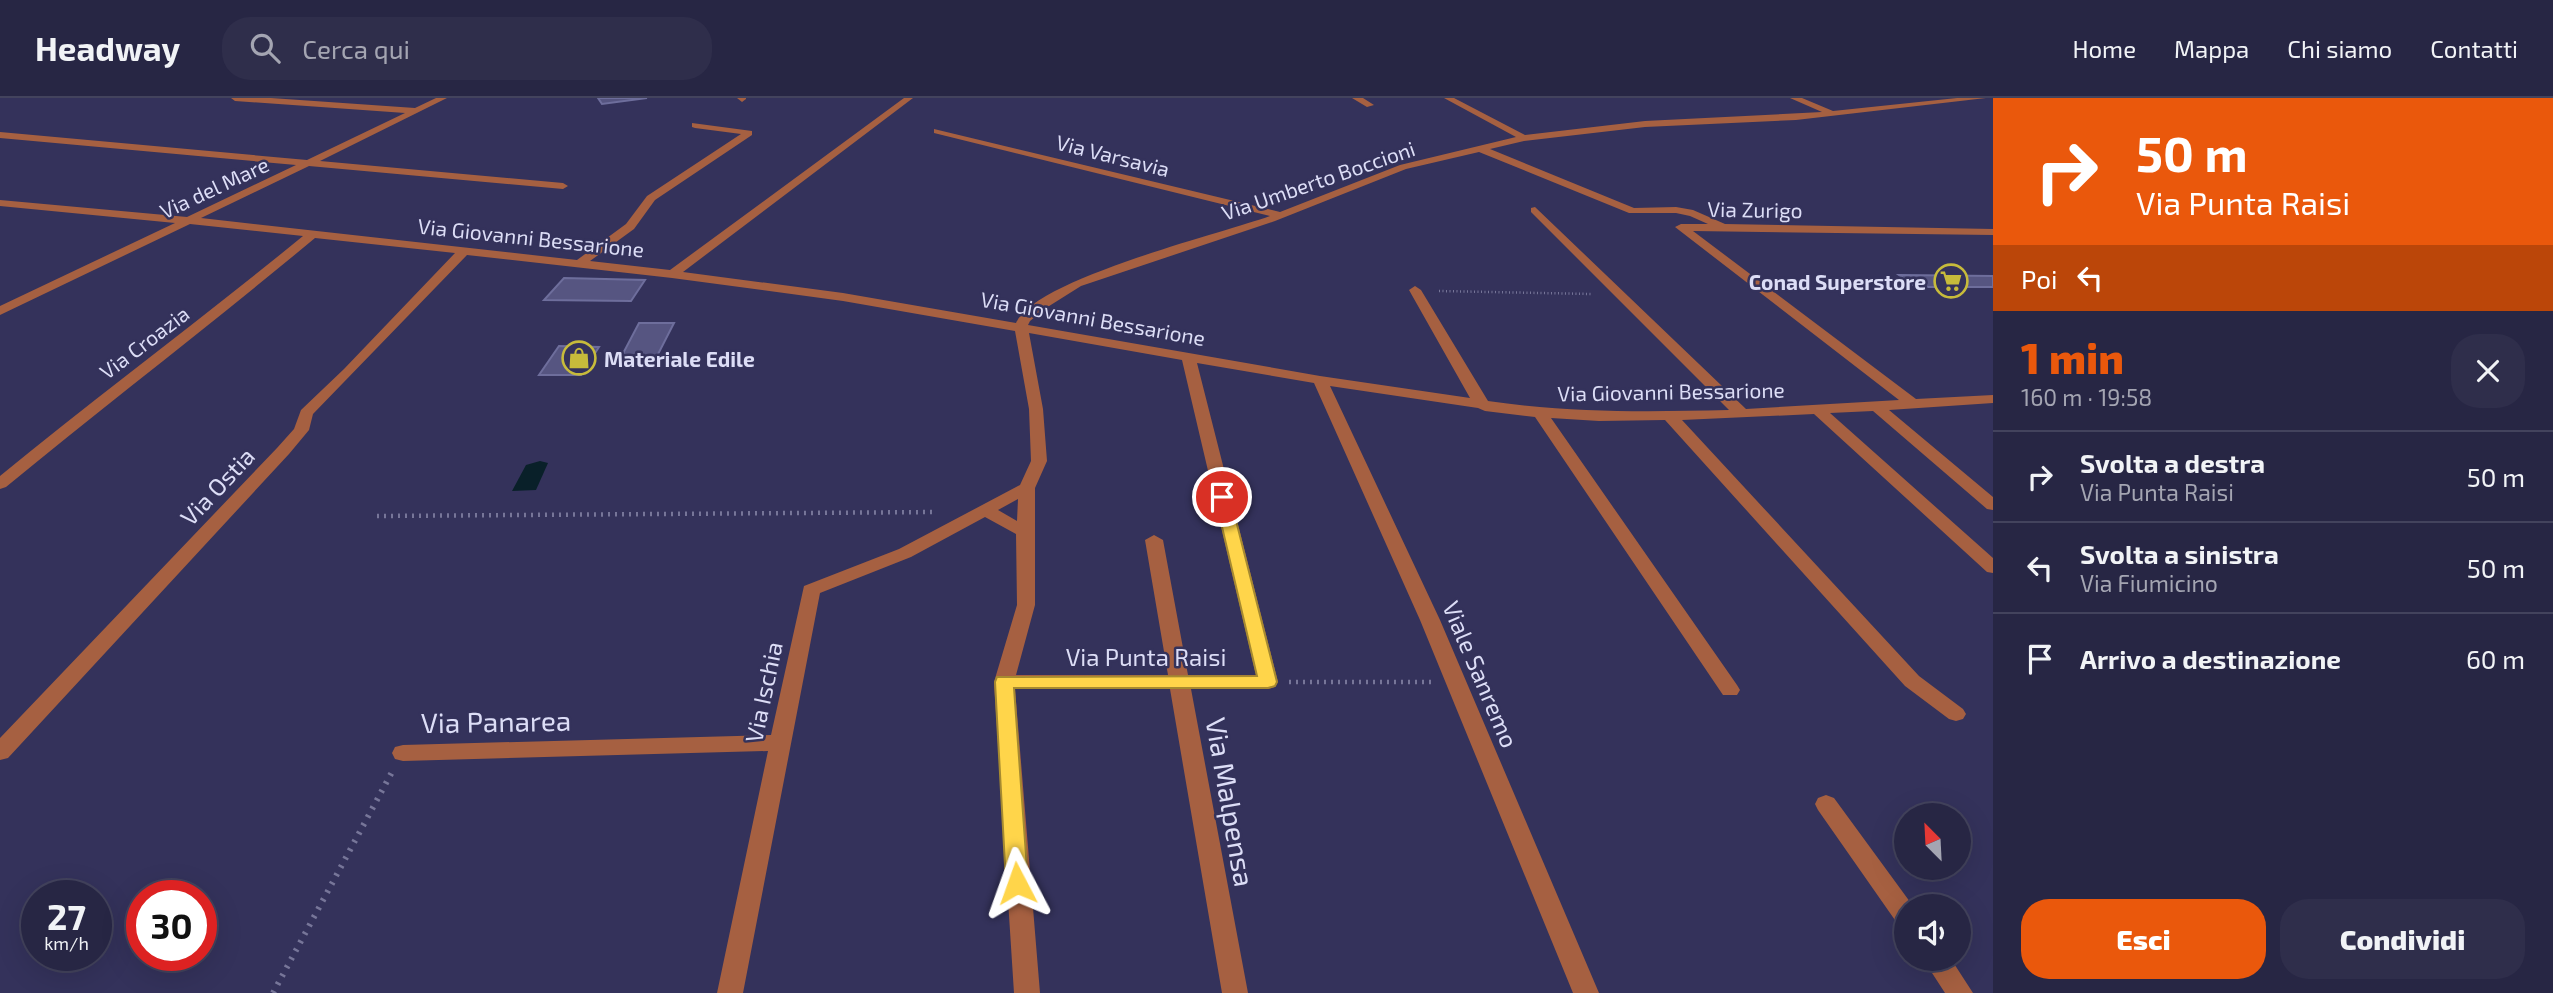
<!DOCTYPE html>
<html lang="it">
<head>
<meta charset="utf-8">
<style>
	body { margin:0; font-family:"Exo 2",sans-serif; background:#2f2e4b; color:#f1f3f6; height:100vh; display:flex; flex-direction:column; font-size:26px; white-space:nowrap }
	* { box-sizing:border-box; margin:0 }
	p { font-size:23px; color:#a4a5b2 }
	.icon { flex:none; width:38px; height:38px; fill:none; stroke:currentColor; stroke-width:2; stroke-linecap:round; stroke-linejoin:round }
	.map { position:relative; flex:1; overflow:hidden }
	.details { display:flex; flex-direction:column; background:#272644; width:560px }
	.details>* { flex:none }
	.banner { background:#ea580c; color:#fff; overflow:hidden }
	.needle { width:46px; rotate:336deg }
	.fabs { position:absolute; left:1894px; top:705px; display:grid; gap:14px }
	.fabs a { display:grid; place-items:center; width:77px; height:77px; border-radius:50%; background:#272644; box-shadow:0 7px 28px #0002,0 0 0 2px #43435d; font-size:35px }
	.speed { position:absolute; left:21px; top:782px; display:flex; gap:14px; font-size:35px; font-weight:700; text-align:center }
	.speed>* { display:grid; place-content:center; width:91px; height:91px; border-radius:50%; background:#272644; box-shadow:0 7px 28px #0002,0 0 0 2px #43435d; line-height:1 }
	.speed small { font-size:18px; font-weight:400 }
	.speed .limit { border:10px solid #d22; background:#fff; color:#111 }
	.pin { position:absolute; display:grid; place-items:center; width:60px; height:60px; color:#fff; margin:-30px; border:4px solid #fff; border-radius:50%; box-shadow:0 2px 7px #0007 }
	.me { position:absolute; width:77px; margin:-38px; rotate:356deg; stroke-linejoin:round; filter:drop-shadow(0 0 5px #0008) }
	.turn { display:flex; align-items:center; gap:24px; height:147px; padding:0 28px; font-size:32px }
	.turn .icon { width:91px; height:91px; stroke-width:2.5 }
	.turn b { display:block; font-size:49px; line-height:60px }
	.then { display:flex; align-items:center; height:66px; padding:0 28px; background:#0003; gap:14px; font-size:26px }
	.round { display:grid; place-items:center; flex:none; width:74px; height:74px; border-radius:28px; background:#2f2e4b }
	.head { display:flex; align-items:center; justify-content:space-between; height:119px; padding:0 28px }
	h1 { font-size:42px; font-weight:800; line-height:52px; color:#ea580c }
	.button { display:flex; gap:14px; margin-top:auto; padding:14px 28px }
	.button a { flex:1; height:80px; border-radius:28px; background:#ea580c; color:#fff; font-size:28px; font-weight:800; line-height:80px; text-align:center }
	.button a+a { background:#2f2e4b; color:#f1f3f6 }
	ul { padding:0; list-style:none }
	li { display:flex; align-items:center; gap:21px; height:91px; padding:0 28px; border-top:2px solid #43435d }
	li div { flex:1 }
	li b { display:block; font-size:26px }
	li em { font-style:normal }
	header { display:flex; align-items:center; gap:42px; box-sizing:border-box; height:98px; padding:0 35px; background:#272644; border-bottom:2px solid #43435d }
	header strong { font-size:33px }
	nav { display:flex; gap:38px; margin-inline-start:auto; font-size:24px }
	.search { width:490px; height:63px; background:#2f2e4b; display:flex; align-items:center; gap:18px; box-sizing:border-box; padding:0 24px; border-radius:28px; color:#a4a5b2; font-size:26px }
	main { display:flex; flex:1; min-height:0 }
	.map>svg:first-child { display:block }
</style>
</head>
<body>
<header>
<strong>Headway</strong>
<div class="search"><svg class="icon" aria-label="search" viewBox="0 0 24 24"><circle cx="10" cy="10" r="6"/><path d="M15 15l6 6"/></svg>Cerca qui</div>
<nav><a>Home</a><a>Mappa</a><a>Chi siamo</a><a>Contatti</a></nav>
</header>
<main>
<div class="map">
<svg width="1993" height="895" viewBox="0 0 1993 895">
	<rect width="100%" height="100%" fill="#34325b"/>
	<!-- water -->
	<path fill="#092029" d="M540 363 548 365 536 392 512 393 526 367Z"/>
	<!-- building -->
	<path fill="#565581" stroke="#6e6e9c" stroke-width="2" d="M598 0H647L602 6Z
		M1899 177 1993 178V189H1916Z
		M564 180 645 182 631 203 544 202Z
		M639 225H674L653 266 618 265Z
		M559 248 599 249 581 277H539Z"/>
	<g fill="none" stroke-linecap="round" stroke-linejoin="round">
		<!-- path-far2 -->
		<path stroke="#777699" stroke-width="2.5" stroke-dasharray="1 2.5" stroke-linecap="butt" d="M1439 193 1591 196"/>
		<!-- path-far1 -->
		<path stroke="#777699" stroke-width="4.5" stroke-dasharray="2 5" stroke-linecap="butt" d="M377 418 936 414
			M1289 584H1431"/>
		<!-- path -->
		<path stroke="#777699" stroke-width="6" stroke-dasharray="2.5 7" stroke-linecap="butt" d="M273 895 392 674"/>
		<!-- minor -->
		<path fill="#a66041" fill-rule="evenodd" d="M231 0H271L415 10 436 0H447L320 63 563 85 568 88 563 91 309 68 201 120 577 162 626 126 647 98 741 36 695 30 692 29V25L752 33V37L655 102 634 131 590 163 670 172 904 0H913L683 174 843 195 1016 225C1035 181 1220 136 1270 118L934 35V31L1280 114 1400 67 1516 39 1444 0H1454L1525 37 1645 23 1822 14 1790 0H1802L1833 13 1957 0H1986L1796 22 1645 29 1524 43 1490 51 1634 110 1676 109 1693 112 1725 126 1993 131V137L1693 133 1916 301 1993 297V305L1889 312 1993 399V412L1987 411 1873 313 1830 315 1993 460V475L1987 474 1814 316 1682 322 1919 578 1963 611 1966 616 1963 621 1956 623 1949 621 1905 588 1665 322 1599 323 1551 320 1737 587 1740 592 1737 597H1723L1535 319 1485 313 1478 310 1330 288 1440 522 1599 895H1573L1420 522 1314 285 1197 265 1278 584 1275 589 1268 591H1191L1248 895H1222L1170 591H1015L1040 895H1014L994 584 1017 507 1016 436 985 419 911 459 820 495 743 895H717L768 653 403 663 395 661 392 655 395 649 403 647 771 637 804 488 899 451 1020 387 1031 363 1029 311 1015 233 843 203 672 180 467 157 313 316 309 332 289 356 8 660 0 662V640L277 350 294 331 301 312 344 271 455 155 315 140C213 225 108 305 6 389L0 391V378C100 296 203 220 303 138L190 126 0 217V208L175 125 0 108V102L187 119 296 67 0 40V34L307 62 405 15 235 3ZM1479 54 1629 115H1676L1690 118 1708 126H1681L1675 129 1899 302 1746 311 1535 109 1531 110V114L1729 312C1645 314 1572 315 1488 303L1421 192 1415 188 1409 192 1470 300 1320 278 1028 227 1030 223 1046 210 1081 188 1275 123 1406 71ZM1029 235 1182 262 1256 577H1188L1163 442 1154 437 1145 442 1168 577H1016L1035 507V390L1047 363 1043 311ZM1018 401 1017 423 998 412Z
			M737 0H746V1L742 4Z
			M1352 0H1363L1374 7 1367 9Z
			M1826 697 1834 700 1913 808H1906V828L1897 825 1818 712 1815 706 1818 700Z
			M1923 861H1951L1973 895H1945Z"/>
	</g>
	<!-- route -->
	<path fill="#ffd54a" stroke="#a68a30" stroke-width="2" d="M1222 394 1230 399 1277 584 1275 588 1268 590H1014L1028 785 1025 791 1017 794 1009 791 1006 785 995 584 997 579 1257 578 1215 399Z"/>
	<!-- icons -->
	<defs>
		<symbol id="supermarket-ring" viewBox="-11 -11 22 22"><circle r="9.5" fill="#34325b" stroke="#c7bb3b" stroke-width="1.5"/><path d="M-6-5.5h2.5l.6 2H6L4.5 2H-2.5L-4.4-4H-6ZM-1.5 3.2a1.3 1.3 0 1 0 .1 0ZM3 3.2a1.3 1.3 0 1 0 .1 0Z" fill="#c7bb3b"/></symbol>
		<symbol id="shop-ring" viewBox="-11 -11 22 22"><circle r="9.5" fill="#34325b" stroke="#c7bb3b" stroke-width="1.5"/><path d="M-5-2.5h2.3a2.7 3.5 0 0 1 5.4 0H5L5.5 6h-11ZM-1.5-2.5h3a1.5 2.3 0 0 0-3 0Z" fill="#c7bb3b"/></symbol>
	</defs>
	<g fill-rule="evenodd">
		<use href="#supermarket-ring" x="1932" y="164" width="38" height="38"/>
		<use href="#shop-ring" x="560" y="241" width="38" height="38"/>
	</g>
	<g text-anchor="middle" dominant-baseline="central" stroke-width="5" stroke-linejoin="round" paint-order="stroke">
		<!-- far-street labels -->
		<g font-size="21" fill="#dcddf6" stroke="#34325b">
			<text transform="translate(1113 57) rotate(14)">Via Varsavia</text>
			<text transform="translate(1318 82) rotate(-19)">Via Umberto Boccioni</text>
			<text transform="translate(214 89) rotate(-25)">Via del Mare</text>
			<text transform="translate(1755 111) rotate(1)">Via Zurigo</text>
			<text transform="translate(531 139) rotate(6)">Via Giovanni Bessarione</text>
			<text transform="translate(1093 220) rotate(10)">Via Giovanni Bessarione</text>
			<text transform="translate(144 244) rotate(-37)">Via Croazia</text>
			<text transform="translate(1671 293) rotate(-1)">Via Giovanni Bessarione</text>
		</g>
		<!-- far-poi labels -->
		<g font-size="21" font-weight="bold" fill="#dcddf6" stroke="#34325b" text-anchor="end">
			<text x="1926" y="183">Conad Superstore</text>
			<text x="604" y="260" text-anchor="start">Materiale Edile</text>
		</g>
		<!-- street labels -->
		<g font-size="24" fill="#dcddf6" stroke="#34325b">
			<text transform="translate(217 388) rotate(-47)">Via Ostia</text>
			<text x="1146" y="558">Via Punta Raisi</text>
			<text transform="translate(1481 576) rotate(67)">Viale Sanremo</text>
			<text transform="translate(763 594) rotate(-78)">Via Ischia</text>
		</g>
		<!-- near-street labels -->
		<g font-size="28" fill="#dcddf6" stroke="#34325b">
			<text transform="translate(496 623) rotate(-1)">Via Panarea</text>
			<text transform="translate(1231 704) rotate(80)">Via Malpensa</text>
		</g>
	</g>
</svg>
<div class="fabs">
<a><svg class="needle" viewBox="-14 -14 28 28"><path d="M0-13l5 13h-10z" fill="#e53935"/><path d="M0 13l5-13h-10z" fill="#a4a5b2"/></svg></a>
<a><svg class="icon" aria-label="sound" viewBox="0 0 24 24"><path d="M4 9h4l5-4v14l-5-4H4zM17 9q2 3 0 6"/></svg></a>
</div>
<div class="speed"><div>27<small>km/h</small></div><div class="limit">30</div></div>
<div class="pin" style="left:1222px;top:399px;background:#d93025"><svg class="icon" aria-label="arrive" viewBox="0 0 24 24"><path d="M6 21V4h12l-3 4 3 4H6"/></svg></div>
<svg class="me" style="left:1017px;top:785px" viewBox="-20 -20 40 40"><path d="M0-17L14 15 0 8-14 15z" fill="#ffd54a" stroke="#fff" stroke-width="4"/></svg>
</div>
<section class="details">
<div class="banner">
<div class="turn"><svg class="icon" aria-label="right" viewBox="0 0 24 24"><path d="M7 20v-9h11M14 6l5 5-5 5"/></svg><div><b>50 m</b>Via Punta Raisi</div></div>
<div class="then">Poi<svg class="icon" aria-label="left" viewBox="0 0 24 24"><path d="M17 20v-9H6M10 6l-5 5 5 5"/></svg></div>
</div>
<div class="head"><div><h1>1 min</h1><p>160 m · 19:58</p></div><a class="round"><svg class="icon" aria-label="close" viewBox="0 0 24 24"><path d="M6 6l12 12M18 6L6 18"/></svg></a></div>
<ul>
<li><svg class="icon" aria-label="right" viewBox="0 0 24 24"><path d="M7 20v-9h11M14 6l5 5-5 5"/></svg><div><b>Svolta a destra</b><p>Via Punta Raisi</p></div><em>50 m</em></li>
<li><svg class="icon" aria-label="left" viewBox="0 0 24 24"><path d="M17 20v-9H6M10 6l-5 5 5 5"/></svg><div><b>Svolta a sinistra</b><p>Via Fiumicino</p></div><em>50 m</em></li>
<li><svg class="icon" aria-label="arrive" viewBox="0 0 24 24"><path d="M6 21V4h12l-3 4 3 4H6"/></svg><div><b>Arrivo a destinazione</b></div><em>60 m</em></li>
</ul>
<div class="button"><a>Esci</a><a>Condividi</a></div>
</section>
</main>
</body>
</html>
